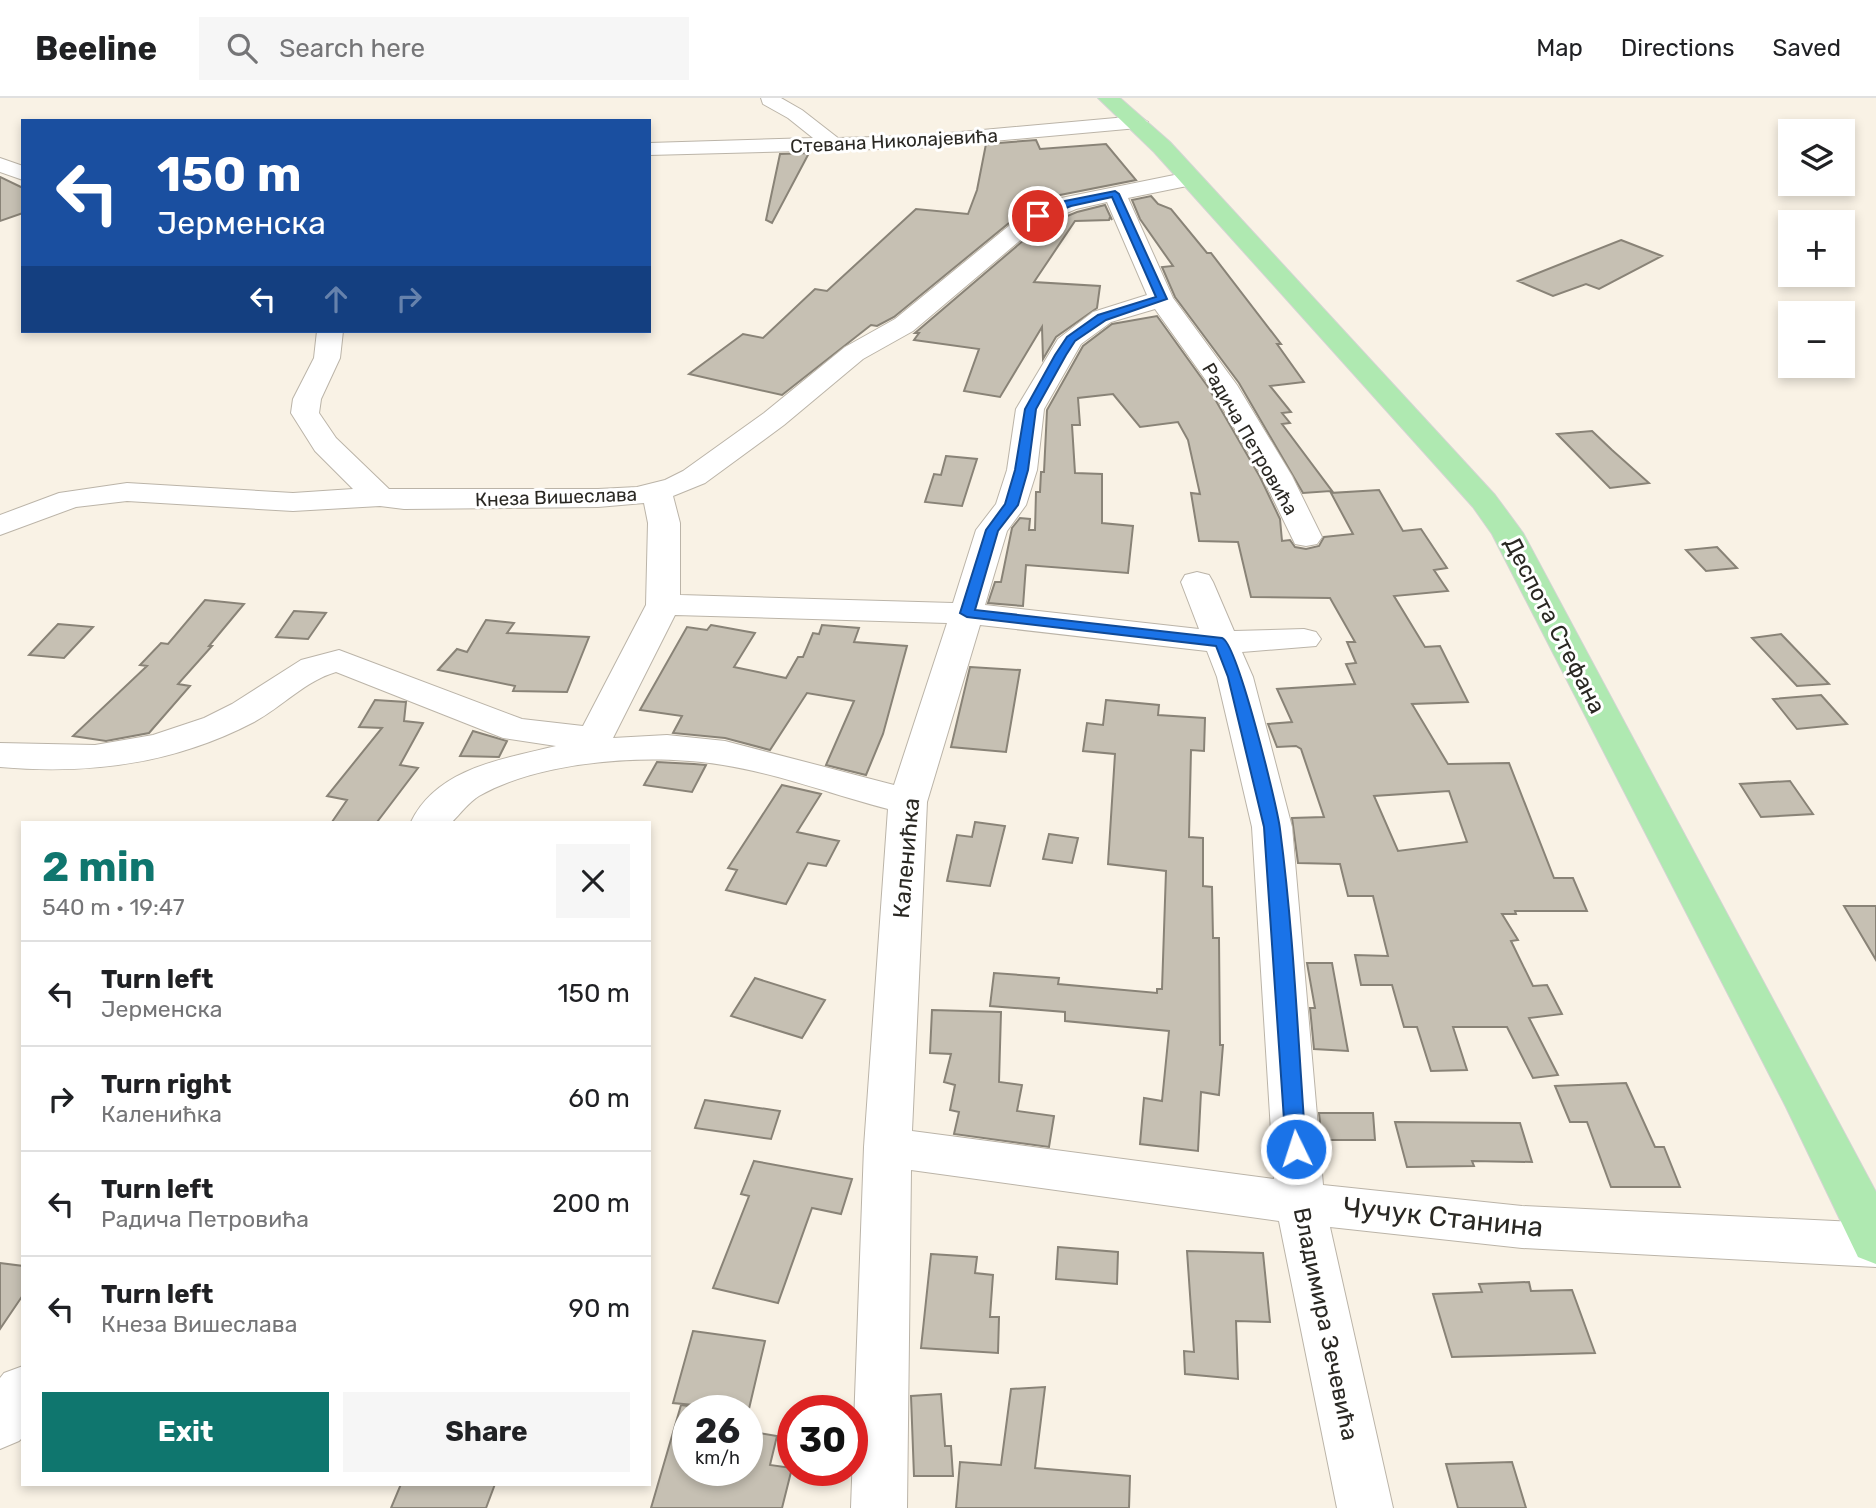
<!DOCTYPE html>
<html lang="en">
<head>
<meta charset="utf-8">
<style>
	body { margin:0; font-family:Rubik,sans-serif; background:#f6f6f6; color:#202124; height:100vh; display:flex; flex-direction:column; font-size:26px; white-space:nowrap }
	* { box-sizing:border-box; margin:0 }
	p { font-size:23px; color:#757577 }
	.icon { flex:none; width:38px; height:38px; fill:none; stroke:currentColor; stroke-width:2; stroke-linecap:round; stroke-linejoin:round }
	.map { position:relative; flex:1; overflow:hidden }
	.panel { position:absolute; left:21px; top:723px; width:630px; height:665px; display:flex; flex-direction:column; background:#fff; border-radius:0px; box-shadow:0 4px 10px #0003 }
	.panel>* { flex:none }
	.hud { position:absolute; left:21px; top:21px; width:630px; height:214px; border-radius:0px; box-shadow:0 4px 10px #0003; background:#1a4fa0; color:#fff; overflow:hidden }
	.buttons { position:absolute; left:1778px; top:21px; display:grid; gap:14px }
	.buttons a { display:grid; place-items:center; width:77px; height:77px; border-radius:0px; background:#fff; box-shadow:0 4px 10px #0003; font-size:35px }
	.speed { position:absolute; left:672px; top:1297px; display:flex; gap:14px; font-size:35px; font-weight:700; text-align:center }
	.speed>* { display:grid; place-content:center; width:91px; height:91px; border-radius:50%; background:#fff; box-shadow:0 4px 10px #0003; line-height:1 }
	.speed small { font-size:18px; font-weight:400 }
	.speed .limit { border:10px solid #d22; background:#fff; color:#111 }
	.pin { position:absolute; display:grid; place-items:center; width:60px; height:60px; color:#fff; margin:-30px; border:4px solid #fff; border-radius:50%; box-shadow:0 2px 7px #0007 }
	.me { position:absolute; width:77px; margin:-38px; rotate:356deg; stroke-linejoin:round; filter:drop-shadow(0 0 5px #0008) }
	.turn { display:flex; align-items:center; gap:24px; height:147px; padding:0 21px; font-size:32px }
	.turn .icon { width:91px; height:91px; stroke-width:2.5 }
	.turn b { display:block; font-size:49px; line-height:60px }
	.lanes { display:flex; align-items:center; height:66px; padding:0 21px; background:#0003; justify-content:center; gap:35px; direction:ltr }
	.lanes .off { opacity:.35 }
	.round { display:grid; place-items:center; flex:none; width:74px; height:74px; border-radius:0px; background:#f6f6f6 }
	.head { display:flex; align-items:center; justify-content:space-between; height:119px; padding:0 21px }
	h1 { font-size:42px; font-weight:700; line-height:52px; color:#0f766e }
	.primary-button { display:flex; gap:14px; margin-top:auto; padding:14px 21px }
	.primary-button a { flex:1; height:80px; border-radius:0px; background:#0f766e; color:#fff; font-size:28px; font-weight:700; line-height:80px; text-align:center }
	.primary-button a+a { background:#f6f6f6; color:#202124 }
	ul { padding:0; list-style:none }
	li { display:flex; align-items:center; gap:21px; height:105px; padding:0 21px; border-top:2px solid #e0e0e0 }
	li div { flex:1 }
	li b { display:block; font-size:26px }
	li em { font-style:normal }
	header { display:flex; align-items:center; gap:42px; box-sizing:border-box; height:98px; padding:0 35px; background:#fff; border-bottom:2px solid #e0e0e0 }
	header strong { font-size:33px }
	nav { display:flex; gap:38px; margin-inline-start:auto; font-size:24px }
	.search { width:490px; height:63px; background:#f6f6f6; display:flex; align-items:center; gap:18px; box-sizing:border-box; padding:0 24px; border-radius:0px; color:#757577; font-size:26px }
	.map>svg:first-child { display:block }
</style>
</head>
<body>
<header>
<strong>Beeline</strong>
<div class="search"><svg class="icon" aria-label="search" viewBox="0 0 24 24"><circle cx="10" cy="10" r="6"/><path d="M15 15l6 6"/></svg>Search here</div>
<nav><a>Map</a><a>Directions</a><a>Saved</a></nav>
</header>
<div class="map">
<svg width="1876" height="1410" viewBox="0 0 1876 1410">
	<rect width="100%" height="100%" fill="#f9f2e5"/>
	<!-- building -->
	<path fill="#c6c0b3" stroke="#898377" stroke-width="2" fill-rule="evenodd" d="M1036 42 1040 51 1106 46 1136 82 1060 97 1020 116 894 219 877 228 871 227 782 297 689 276 743 236 763 240 815 191 827 193 916 111 968 116 977 92 986 46Z
		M809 55 772 125 766 122 780 56Z
		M0 79 23 90V115L0 123Z
		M1151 98 1158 106 1171 111 1207 155H1211L1281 246H1277L1304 284 1270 288 1291 314 1282 315 1290 325 1282 326 1332 393 1303 395 1239 285 1175 199 1162 169 1173 168 1140 121 1132 102Z
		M1105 107 1112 122 1110 119 1109 122 1075 123 1034 184 1100 188 1097 210 1056 239 1043 261 1042 229 1000 299 964 293 979 251 914 242 919 235H915L1038 130 1077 114Z
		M1621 142 1662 158 1599 191 1586 186 1553 198 1518 183Z
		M1157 218 1208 289 1260 379 1280 421 1282 443 1290 442 1295 449 1306 451 1319 448 1324 439 1353 436 1331 395 1379 392 1403 433 1421 431 1447 470 1434 472 1448 493 1394 498 1425 549 1440 548 1468 604 1412 606 1448 666 1509 665 1554 780H1573L1587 813H1515L1516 816H1502L1518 842 1511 843 1533 888 1547 887 1562 916 1529 920 1558 977 1533 980 1507 929H1453L1467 972 1431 973 1417 929H1404L1392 887H1361L1355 857 1388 858 1373 798H1348L1340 766 1298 765 1292 720 1324 719 1301 651 1296 648 1277 649 1268 626 1292 624 1277 591 1355 586 1346 566 1356 565 1347 544H1355L1330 500 1251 499 1238 444 1199 443 1191 395 1200 396 1188 342 1178 324 1140 329 1113 296 1078 300 1080 327H1072L1075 375 1102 376V425L1133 428 1128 475 1026 467 1023 508 988 505 995 484H1001L1012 430 1020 420 1030 421 1029 432H1035L1036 394H1040L1041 374H1044L1047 312 1083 248 1112 226ZM1449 693 1467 744 1398 753 1374 698Z
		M1592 333 1612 352 1649 385 1610 390 1557 336Z
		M946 358 977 361 962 408 925 404 934 376 941 377Z
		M1717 449 1737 470 1706 473 1686 452Z
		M205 502 244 506 209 548H212L178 586 190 588 149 635 106 643 73 638 147 568 140 567 161 545 168 546Z
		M294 513 326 515 308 541 276 539Z
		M486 522 514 525 507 535 589 539 567 594 513 593 515 588 438 572 457 551 467 554Z
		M58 526 93 529 64 560 29 557Z
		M711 527 755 535 734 569 786 580 798 559H803L813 535 819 536 822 527 859 530 854 544 907 548 883 636 866 677 826 667 854 603 807 595 770 652 725 640 673 635 682 618 640 612 687 529 707 532Z
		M1781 536 1829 586 1797 588 1752 540Z
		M970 569 1020 572 1006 654 951 649Z
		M1821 597 1847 626 1797 631 1773 601Z
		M375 602 406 604 404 623 423 625 400 667 418 670 377 724H332L347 702 327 698 382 630 359 629Z
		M1106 602 1159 607 1158 617 1205 620 1204 653 1191 652 1189 739 1203 740V788L1212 789 1213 840H1219L1220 947H1223L1219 997 1201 994 1198 1053 1140 1046 1144 1000 1162 1003 1169 933 1065 923V914L990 908 994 875 1059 880 1058 886 1157 895V891H1162L1166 773 1108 766 1115 656 1083 653 1087 625 1103 627Z
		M473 633 507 643 499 659 460 658Z
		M657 664 694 666 706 667 692 694 644 687Z
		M1790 683 1813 716 1761 719 1740 686Z
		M782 687 821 696 797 734 839 743 826 768 808 765 786 806 726 792 737 772 728 770Z
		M975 724 1005 728 990 788 947 783 957 737 972 739Z
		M1049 736 1078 740 1072 765 1043 761Z
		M1844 808H1876V862Z
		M1307 865H1332L1348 953 1314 951 1310 910H1315Z
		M755 880 825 902 802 940 731 918Z
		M932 912 1001 914 999 984 1022 987 1017 1013 1054 1018 1049 1049 954 1036 959 1014 950 1012 955 987 944 984 951 956 930 955Z
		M1626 985 1655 1049H1664L1680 1089H1611L1587 1024H1570L1555 988Z
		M705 1002 780 1013 771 1041 695 1030Z
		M1319 1015H1373L1375 1042H1322Z
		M1395 1024 1520 1025 1532 1064 1472 1063 1474 1068 1407 1069Z
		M754 1063 852 1081 841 1116 812 1110 778 1205 713 1190 749 1098 741 1096Z
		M1058 1149 1118 1154 1117 1186 1056 1181Z
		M1187 1153 1263 1155 1270 1224 1236 1223 1238 1281 1185 1276 1184 1253 1194 1254Z
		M931 1156 977 1159 975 1175 993 1177 990 1219H999L998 1255 921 1250Z
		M0 1165 23 1168V1197L0 1231Z
		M1529 1184 1531 1193 1572 1192 1595 1255 1452 1259 1433 1196 1482 1194 1479 1186Z
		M693 1233 765 1243 748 1315 747 1312 673 1305Z
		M1045 1289 1035 1370 1130 1378 1129 1410H956L960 1364 1001 1367 1011 1291Z
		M941 1296 945 1348H951L953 1378H914L911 1298Z
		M681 1307 688 1308V1372H747V1333L777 1338 770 1367 792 1370 782 1410H651Z
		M1512 1364 1526 1410H1458L1446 1366Z
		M401 1386H495L486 1410H391Z"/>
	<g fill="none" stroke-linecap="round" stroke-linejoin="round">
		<defs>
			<path id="minor" d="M761 0H781L802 12 838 40 916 38 1138 18 1148 24 1138 30 916 50 649 57V45L813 40 788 20 763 6Z
				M0 60 23 68V82L0 74Z
				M1189 74 1197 76 1200 81 1197 86 1128 100 1173 200 1237 287 1292 378 1322 439 1317 446 1306 448 1295 446 1262 378 1210 288 1155 211 1111 224 1081 246 1044 311 1037 372 1026 407 1007 433 985 507 1199 531 1181 484 1185 477 1197 474 1209 477 1213 484 1234 533 1304 531 1316 534 1321 541 1316 548 1242 554 1253 579 1292 729 1323 1087 1522 1108 1876 1125V1169L1522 1150 1330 1129 1393 1410H1337L1279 1123 911 1072 907 1410H851L864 1049 888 711C834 697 779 676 723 667 652 655 542 662 479 698 469 704 460 716 452 724H411C437 670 503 661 556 648L503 640 336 574C305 583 282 609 254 624 174 666 89 677 0 669V645L95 647 153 637 204 620 232 606 301 562 339 552 522 621 583 628 646 507 648 425 644 405 598 409 404 411 380 408 293 413 127 403 76 409 0 437V417L59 395 127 385 293 395 353 391 315 353 291 315 293 301 314 260 317 233H343L340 260 321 301 319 315 336 340 389 391H598L637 389 665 382 683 373 764 315 845 249 895 221 1021 118 1061 100ZM1107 104 1147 197 1093 214 1058 241 1016 311 1007 372 996 406 976 432 953 505 680 497V425L673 398 705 385 784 327 863 261 913 233 1037 128 1076 111ZM675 517 947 525 894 687 725 643 667 637 613 640ZM980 527 1207 553 1217 579 1252 729 1274 1081 912 1033 927 704Z
				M23 1268V1339L19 1343 0 1351V1280L4 1275Z"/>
			<path id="major" d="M1098 0H1120L1170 44 1495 397 1523 435 1876 1094V1166L1858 1159 1786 1009 1492 436 1473 409 1154 54Z"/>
		</defs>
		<!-- minor casing -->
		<use href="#minor" stroke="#bbb4a8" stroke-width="2"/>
		<!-- major casing -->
		<use href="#major" stroke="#d4d4d3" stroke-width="2"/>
		<!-- minor -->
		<use href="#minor" fill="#fff" fill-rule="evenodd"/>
		<!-- major -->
		<use href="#major" fill="#afe9b1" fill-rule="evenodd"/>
	</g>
	<!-- route -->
	<path fill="#1a73e8" stroke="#114b97" stroke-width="2" d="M1115 93 1119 96 1167 201 1106 222 1075 243 1066 257 1036 311 1028 372 1018 407 998 433 975 512 1222 540C1237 544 1277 707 1280 731 1294 837 1298 945 1306 1051L1303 1057H1289L1286 1051 1264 729 1228 579 1216 548 967 519 960 515 986 432 1005 406 1015 372 1025 311 1055 257 1067 239 1098 217 1156 199 1112 99 1071 108 1038 121 1033 118 1065 103Z"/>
	<g text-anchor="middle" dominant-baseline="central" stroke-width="6" stroke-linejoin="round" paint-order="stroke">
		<!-- far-street labels -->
		<g font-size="19" fill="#2a2823" stroke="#fff">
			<text transform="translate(894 43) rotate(-3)">Стевана Николајевића</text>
			<text transform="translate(1250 341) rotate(60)">Радича Петровића</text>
			<text transform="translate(556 399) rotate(-2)">Кнеза Вишеслава</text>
		</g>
		<!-- street labels -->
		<g font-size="23" fill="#2a2823" stroke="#fff">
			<text transform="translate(1555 527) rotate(63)">Деспота Стефана</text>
			<text transform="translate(906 760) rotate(-85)">Каленићка</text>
			<text transform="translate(1326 1226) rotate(78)">Владимира Зечевића</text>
		</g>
		<!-- near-street labels -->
		<g font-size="28" fill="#2a2823" stroke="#fff">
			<text transform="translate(1443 1119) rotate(6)">Чучук Станина</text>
		</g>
	</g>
</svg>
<div class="buttons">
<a><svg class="icon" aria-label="layers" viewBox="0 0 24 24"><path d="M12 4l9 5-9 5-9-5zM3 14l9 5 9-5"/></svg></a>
<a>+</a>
<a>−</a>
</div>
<div class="speed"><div>26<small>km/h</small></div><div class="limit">30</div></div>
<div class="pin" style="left:1038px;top:118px;background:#d93025"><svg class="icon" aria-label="arrive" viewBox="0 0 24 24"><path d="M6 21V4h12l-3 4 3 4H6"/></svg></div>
<svg class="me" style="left:1296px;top:1051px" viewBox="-20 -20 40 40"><circle r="17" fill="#1a73e8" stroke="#fff" stroke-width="3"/><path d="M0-11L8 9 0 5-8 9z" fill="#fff"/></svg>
<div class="hud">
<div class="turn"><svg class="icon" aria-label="left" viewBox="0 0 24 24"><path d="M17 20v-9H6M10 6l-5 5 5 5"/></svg><div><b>150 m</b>Јерменска</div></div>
<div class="lanes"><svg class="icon" aria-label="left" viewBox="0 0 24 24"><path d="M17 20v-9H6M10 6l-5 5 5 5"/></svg><svg class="icon off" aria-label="ahead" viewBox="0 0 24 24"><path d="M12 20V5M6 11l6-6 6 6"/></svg><svg class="icon off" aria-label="right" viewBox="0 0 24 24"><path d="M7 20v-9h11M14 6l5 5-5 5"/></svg></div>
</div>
<section class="panel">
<div class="head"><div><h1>2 min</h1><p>540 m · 19:47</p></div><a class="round"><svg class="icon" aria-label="close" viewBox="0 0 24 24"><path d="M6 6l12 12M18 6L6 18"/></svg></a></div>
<ul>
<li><svg class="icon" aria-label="left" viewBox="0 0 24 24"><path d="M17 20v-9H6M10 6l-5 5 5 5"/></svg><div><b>Turn left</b><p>Јерменска</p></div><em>150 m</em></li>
<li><svg class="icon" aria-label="right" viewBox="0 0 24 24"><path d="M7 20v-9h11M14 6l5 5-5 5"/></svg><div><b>Turn right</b><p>Каленићка</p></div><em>60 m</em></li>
<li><svg class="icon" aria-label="left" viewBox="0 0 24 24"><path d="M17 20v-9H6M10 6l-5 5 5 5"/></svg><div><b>Turn left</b><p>Радича Петровића</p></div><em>200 m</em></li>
<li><svg class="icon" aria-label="left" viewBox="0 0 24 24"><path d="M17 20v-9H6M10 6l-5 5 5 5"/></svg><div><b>Turn left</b><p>Кнеза Вишеслава</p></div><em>90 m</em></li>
</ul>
<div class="primary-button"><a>Exit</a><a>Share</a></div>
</section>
</div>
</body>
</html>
